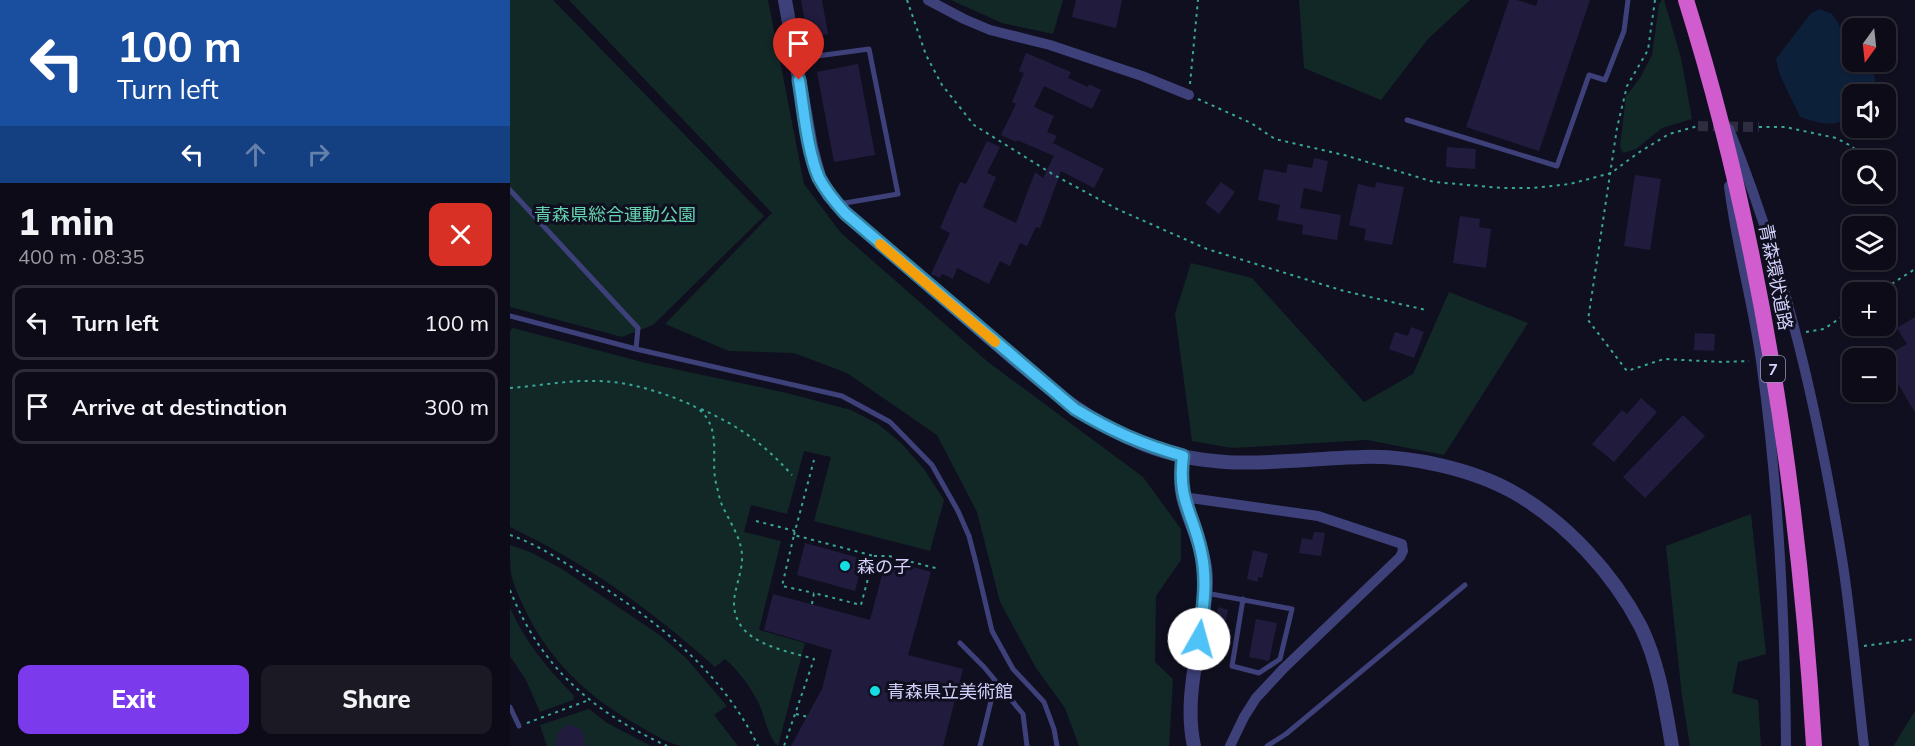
<!DOCTYPE html>
<html lang="en">
<head>
<meta charset="utf-8">
<style>
	body { margin:0; font-family:Mulish,"Noto Sans JP",sans-serif; background:#1a1924; color:#f1f3f6; height:100vh; display:flex; flex-direction:column; font-size:22px; white-space:nowrap }
	* { box-sizing:border-box; margin:0 }
	p { font-size:20px; color:#9a9ba1 }
	.icon { flex:none; width:33px; height:33px; fill:none; stroke:currentColor; stroke-width:2; stroke-linecap:round; stroke-linejoin:round }
	.map { position:relative; flex:1; overflow:hidden }
	.sheet { display:flex; flex-direction:column; background:#0c0b17; width:510px }
	.sheet>* { flex:none }
	.top-card { background:#1a4fa0; color:#fff; overflow:hidden }
	.needle { width:39px; rotate:195deg }
	.controls { position:absolute; left:1332px; top:18px; display:grid; gap:12px }
	.controls a { display:grid; place-items:center; width:54px; height:54px; border-radius:12px; background:#0c0b17; box-shadow:0 2px 4px #0004,0 0 0 2px #2c2b36; font-size:30px }
	.pin { position:absolute; display:grid; place-items:center; width:51px; height:51px; color:#fff; margin:-62px -26px; border-radius:50% 50% 50% 0; rotate:-45deg; box-shadow:0 0 6px #0007 }
	.pin .icon { rotate:45deg }
	.me { position:absolute; width:66px; margin:-33px; rotate:7deg; stroke-linejoin:round; filter:drop-shadow(0 0 4px #0008) }
	.turn { display:flex; align-items:center; gap:21px; height:126px; padding:0 18px; font-size:27px }
	.turn .icon { width:78px; height:78px; stroke-width:2.5 }
	.turn b { display:block; font-size:42px; line-height:51px }
	.lanes { display:flex; align-items:center; height:57px; padding:0 18px; background:#0003; justify-content:center; gap:30px; direction:ltr }
	.lanes .off { opacity:.35 }
	.round { display:grid; place-items:center; flex:none; width:63px; height:63px; border-radius:12px; background:#1a1924 }
	.summary { display:flex; align-items:center; justify-content:space-between; height:102px; padding:0 18px }
	h1 { font-size:36px; font-weight:800; line-height:45px }
	.primary-button { display:flex; gap:12px; margin-top:auto; padding:12px 18px }
	.primary-button a { flex:1; height:69px; border-radius:12px; background:#7c3aed; color:#fff; font-size:24px; font-weight:800; line-height:69px; text-align:center }
	.primary-button a+a { background:#1a1924; color:#f1f3f6 }
	ul { padding:0; list-style:none }
	li { display:flex; align-items:center; gap:18px; height:75px; margin:0 12px 9px; padding:0 6px; border:3px solid #2c2b36; border-radius:12px }
	li div { flex:1 }
	li b { display:block; font-size:22px }
	li em { font-style:normal }
	main { display:flex; flex:1; min-height:0 }
	.map>svg:first-child { display:block }
</style>
</head>
<body>
<main>
<section class="sheet">
<div class="top-card">
<div class="turn"><svg class="icon" aria-label="left" viewBox="0 0 24 24"><path d="M17 20v-9H6M10 6l-5 5 5 5"/></svg><div><b>100 m</b>Turn left</div></div>
<div class="lanes"><svg class="icon" aria-label="left" viewBox="0 0 24 24"><path d="M17 20v-9H6M10 6l-5 5 5 5"/></svg><svg class="icon off" aria-label="ahead" viewBox="0 0 24 24"><path d="M12 20V5M6 11l6-6 6 6"/></svg><svg class="icon off" aria-label="right" viewBox="0 0 24 24"><path d="M7 20v-9h11M14 6l5 5-5 5"/></svg></div>
</div>
<div class="summary"><div><h1>1 min</h1><p>400 m · 08:35</p></div><a class="round" style="background:#d93025;color:#fff"><svg class="icon" aria-label="close" viewBox="0 0 24 24"><path d="M6 6l12 12M18 6L6 18"/></svg></a></div>
<ul>
<li><svg class="icon" aria-label="left" viewBox="0 0 24 24"><path d="M17 20v-9H6M10 6l-5 5 5 5"/></svg><div><b>Turn left</b></div><em>100 m</em></li>
<li><svg class="icon" aria-label="arrive" viewBox="0 0 24 24"><path d="M6 21V4h12l-3 4 3 4H6"/></svg><div><b>Arrive at destination</b></div><em>300 m</em></li>
</ul>
<div class="primary-button"><a>Exit</a><a>Share</a></div>
</section>
<div class="map">
<svg width="1405" height="746" viewBox="0 0 1405 746">
	<rect width="100%" height="100%" fill="#100f1f"/>
	<!-- green -->
	<path fill="#122826" d="M0 0H43L254 216 143 325 112 337 0 307Z
		M59 0H258L294 184 331 233 478 362 633 477 671 529V560L646 596 645 662 663 679 659 746H569L555 708 526 668 490 602 467 512 427 435 337 373 284 353 219 351 155 324 262 213Z
		M441 0H553L543 34 492 23Z
		M789 0H960L918 39 871 100 794 68Z
		M1152 0H1154L1171 58 1182 119 1152 128 1126 149 1113 153 1110 146 1116 96 1130 78 1142 55 1149 4Z
		M681 263 742 278 854 402 903 374 939 292 1018 323 934 455 857 440 722 448 682 441 665 314Z
		M3 328 136 363 277 393 341 410 368 424 391 443 414 469 434 500 420 551 304 521 321 457 294 451 277 514 241 505 234 532 271 541 249 630 295 643 268 746C257 736 255 714 247 700 240 686 227 669 215 659L205 667C140 609 79 565 0 527V331Z
		M1241 514 1256 654 1228 662 1222 693 1248 700 1251 746H1180L1172 696 1156 546Z
		M0 545 20 552 52 569 151 636 177 659 217 706 204 715 228 746C210 746 190 746 173 746 158 744 143 734 131 727 78 698 36 658 12 603 7 593 3 583 1 573 0 564 0 554 0 545Z
		M0 608C15 642 38 669 64 696L63 700 30 712 16 680 0 656Z
		M79 709 97 723 141 746H37L30 725Z
		M1405 711V746H1384V745Z"/>
	<!-- water -->
	<path fill="#0d2039" d="M1310 9 1322 14 1342 46V62H1358L1364 67 1365 82 1357 94H1342V115C1324 129 1310 123 1290 117L1270 75 1266 59 1301 13Z"/>
	<!-- building -->
	<path fill="#211c3e" d="M291 0H312L318 34 298 38Z
		M566 0H612L606 28 562 17Z
		M999 0H1007L1026 6 1028 0H1080L1029 151 956 127Z
		M516 53 561 72 558 78 578 87 579 84 591 90 582 109 534 86 524 107 544 116 537 132 547 136 543 143 594 169 584 188 551 171 530 228 526 227 517 246 510 243 500 266 490 261 479 284 447 268 443 279 432 274 430 278 421 274 440 233 430 228 450 182 456 184 477 141 490 147 477 173 486 177 473 207 506 223 525 172 533 178 544 156 507 140 506 142 491 135 506 104 502 102 514 73 509 71Z
		M348 64 365 155 324 162 307 72Z
		M937 147 966 149 965 169 936 167Z
		M804 158 818 161 812 192 794 188 790 208 831 215 827 240 792 234 793 225 767 220 770 205 748 200 754 169 776 173 778 164 802 168Z
		M1125 175 1151 179 1140 250 1114 246Z
		M711 182 725 192 709 214 695 203Z
		M866 182 894 187 882 245 854 240 856 229 839 225 848 184 865 188Z
		M950 216 970 219 969 227 981 229 976 268 943 263Z
		M1405 317V413L1376 363V358H1373L1397 344 1387 328Z
		M901 327 914 332 904 358 879 349 885 332 898 336Z
		M1185 333 1205 334 1204 351 1184 350Z
		M1131 398 1147 412 1104 462 1082 444 1112 410 1117 414Z
		M1173 415 1195 436 1135 498 1113 477Z
		M804 532 815 533 811 556 789 553 792 538 802 540Z
		M295 543 353 559 345 591 287 575Z
		M743 550 758 554 752 578 748 577V582L737 579Z
		M376 560 421 572 398 655 453 669 433 746H281L312 689 322 650 254 630 263 594 360 620Z
		M708 607 718 610 716 621 705 619Z
		M746 619 767 623 759 661 739 657Z
		M61 725 70 729 73 733 75 746H45L48 732 56 726Z"/>
	<g fill="none" stroke-linecap="round" stroke-linejoin="round">
		<!-- minor-tunnel -->
		<path stroke="#2d2c40" stroke-width="10" stroke-dasharray="10 5" stroke-linecap="butt" d="M1188 126 1249 127"/>
		<!-- path -->
		<path stroke="#39a798" stroke-width="2" stroke-dasharray="3 4.5" stroke-linecap="butt" d="M397 0 416 55 432 85 464 125 544 175 607 209 697 249 834 291 916 310
			M1145 0 1138 50 1117 86 1107 128 1078 320 1117 371 1154 359 1213 362 1239 361
			M680 84 688 0
			M688 99 741 123 765 139 834 155 924 182 992 188H1023L1060 184 1101 173 1128 153 1159 134 1188 126
			M1249 127H1275L1326 138 1343 147 1350 160
			M1354 194V200
			M1369 292 1405 269
			M1296 332 1314 329 1342 310
			M0 388C28 386 58 380 86 381 114 381 140 389 165 398 179 404 191 407 198 420 209 439 201 462 206 483 208 490 209 498 212 505 219 521 231 537 232 555 233 572 224 588 224 604 225 644 275 650 304 659L274 746
			M191 409C229 426 254 444 282 475
			M246 521 285 531
			M0 535C24 543 48 558 69 572 141 616 210 668 248 746
			M284 535 304 460
			M364 556H379L429 569
			M0 590C31 668 83 712 157 746
			M302 604 304 593 351 605 364 556 284 535 272 586 304 593
			M1354 646 1405 639
			M286 714 298 717
			M17 723 79 700"/>
		<!-- service -->
		<path stroke="#3e407a" stroke-width="5" d="M285 59 359 49 388 194 329 204
			M897 120 1047 166 1079 75 1095 80 1114 31 1118 0
			M0 190 128 328 126 349
			M0 316 126 349 332 396 380 422 422 465 448 511 459 536 466 563 482 631 503 669 534 702 544 729 547 746
			M696 593 782 609 770 659 749 673 722 666 733 599
			M450 643 474 667 513 714 517 746
			M0 707 9 726
			M470 746 482 697
			M757 746 776 734 955 585"/>
		<!-- minor -->
		<path stroke="#3e407a" stroke-width="10" d="M418 0 454 19 480 30 540 45 632 76 679 95
			M1219 129C1276 269 1309 416 1333 565 1342 625 1347 686 1354 746
			M1219 186C1226 245 1243 302 1251 361 1269 489 1275 617 1276 746
			M673 497 808 516 892 544 893 551 890 557 773 669 746 698 734 717 720 746"/>
		<!-- tertiary -->
		<path stroke="#3e407a" stroke-width="14" d="M275 0 301 147 309 177 319 195 335 213C383 255 432 297 481 339 529 380 575 422 635 445 710 474 776 459 852 457 899 455 962 469 1003 492 1056 522 1103 573 1131 627 1149 664 1155 706 1162 746
			M673 456C671 470 670 484 673 497 680 525 696 552 696 581 695 636 672 692 684 746"/>
		<!-- trunk -->
		<path stroke="#d05cce" stroke-width="16" d="M1176 0C1252 242 1289 493 1304 746"/>
	</g>
	<g fill="none" stroke-linecap="round" stroke-linejoin="round">
		<defs>
			<path id="route" d="M289 80C294 110 297 150 309 178 316 191 325 202 335 213L565 409C602 431 631 444 673 456 667 500 683 513 691 551 698 581 693 609 689 639"/>
		</defs>
		<!-- route casing -->
		<use href="#route" stroke="#337fa1" stroke-width="15"/>
		<!-- route -->
		<use href="#route" stroke="#4fc3f7" stroke-width="10"/>
		<!-- slow -->
		<path stroke="#f59e0b" stroke-width="10" d="M370 244 485 342"/>
	</g>
	<!-- markers -->
	<g fill="#15dde2" stroke="#100f1f" stroke-width="2">
		<circle cx="335" cy="566" r="6"/>
		<circle cx="365" cy="691" r="6"/>
	</g>
	<g text-anchor="middle" dominant-baseline="central" stroke-width="6" stroke-linejoin="round" paint-order="stroke">
		<!-- shield labels -->
		<rect fill="#100f1f" stroke="#9897b9" stroke-width="1.5" x="1251" y="356" width="24" height="26" rx="4.5"/>
		<g font-size="16" font-weight="bold" fill="#d2d1fb">
			<text x="1263" y="369">7</text>
		</g>
		<!-- park labels -->
		<g font-size="18" fill="#64d3af" stroke="#100f1f">
			<text x="105" y="214">青森県総合運動公園</text>
		</g>
		<!-- street labels -->
		<g font-size="18" fill="#d2d1fb" stroke="#100f1f">
			<text transform="translate(1266 277) rotate(79)">青森環状道路</text>
		</g>
		<!-- poi labels -->
		<g font-size="18" fill="#d2d1fb" stroke="#100f1f" text-anchor="start">
			<text x="347" y="566">森の子</text>
			<text x="377" y="691">青森県立美術館</text>
		</g>
	</g>
</svg>
<div class="controls">
<a><svg class="needle" viewBox="-14 -14 28 28"><path d="M0-13l5 13h-10z" fill="#e53935"/><path d="M0 13l5-13h-10z" fill="#9a9ba1"/></svg></a>
<a><svg class="icon" aria-label="sound" viewBox="0 0 24 24"><path d="M4 9h4l5-4v14l-5-4H4zM17 9q2 3 0 6"/></svg></a>
<a><svg class="icon" aria-label="search" viewBox="0 0 24 24"><circle cx="10" cy="10" r="6"/><path d="M15 15l6 6"/></svg></a>
<a><svg class="icon" aria-label="layers" viewBox="0 0 24 24"><path d="M12 4l9 5-9 5-9-5zM3 14l9 5 9-5"/></svg></a>
<a>+</a>
<a>−</a>
</div>
<div class="pin" style="left:289px;top:80px;background:#d93025"><svg class="icon" aria-label="arrive" viewBox="0 0 24 24"><path d="M6 21V4h12l-3 4 3 4H6"/></svg></div>
<svg class="me" style="left:689px;top:639px" viewBox="-20 -20 40 40"><circle r="19" fill="#fff"/><path d="M0-13L10 11 0 6-10 11z" fill="#4fc3f7"/></svg>
</div>
</main>
</body>
</html>
